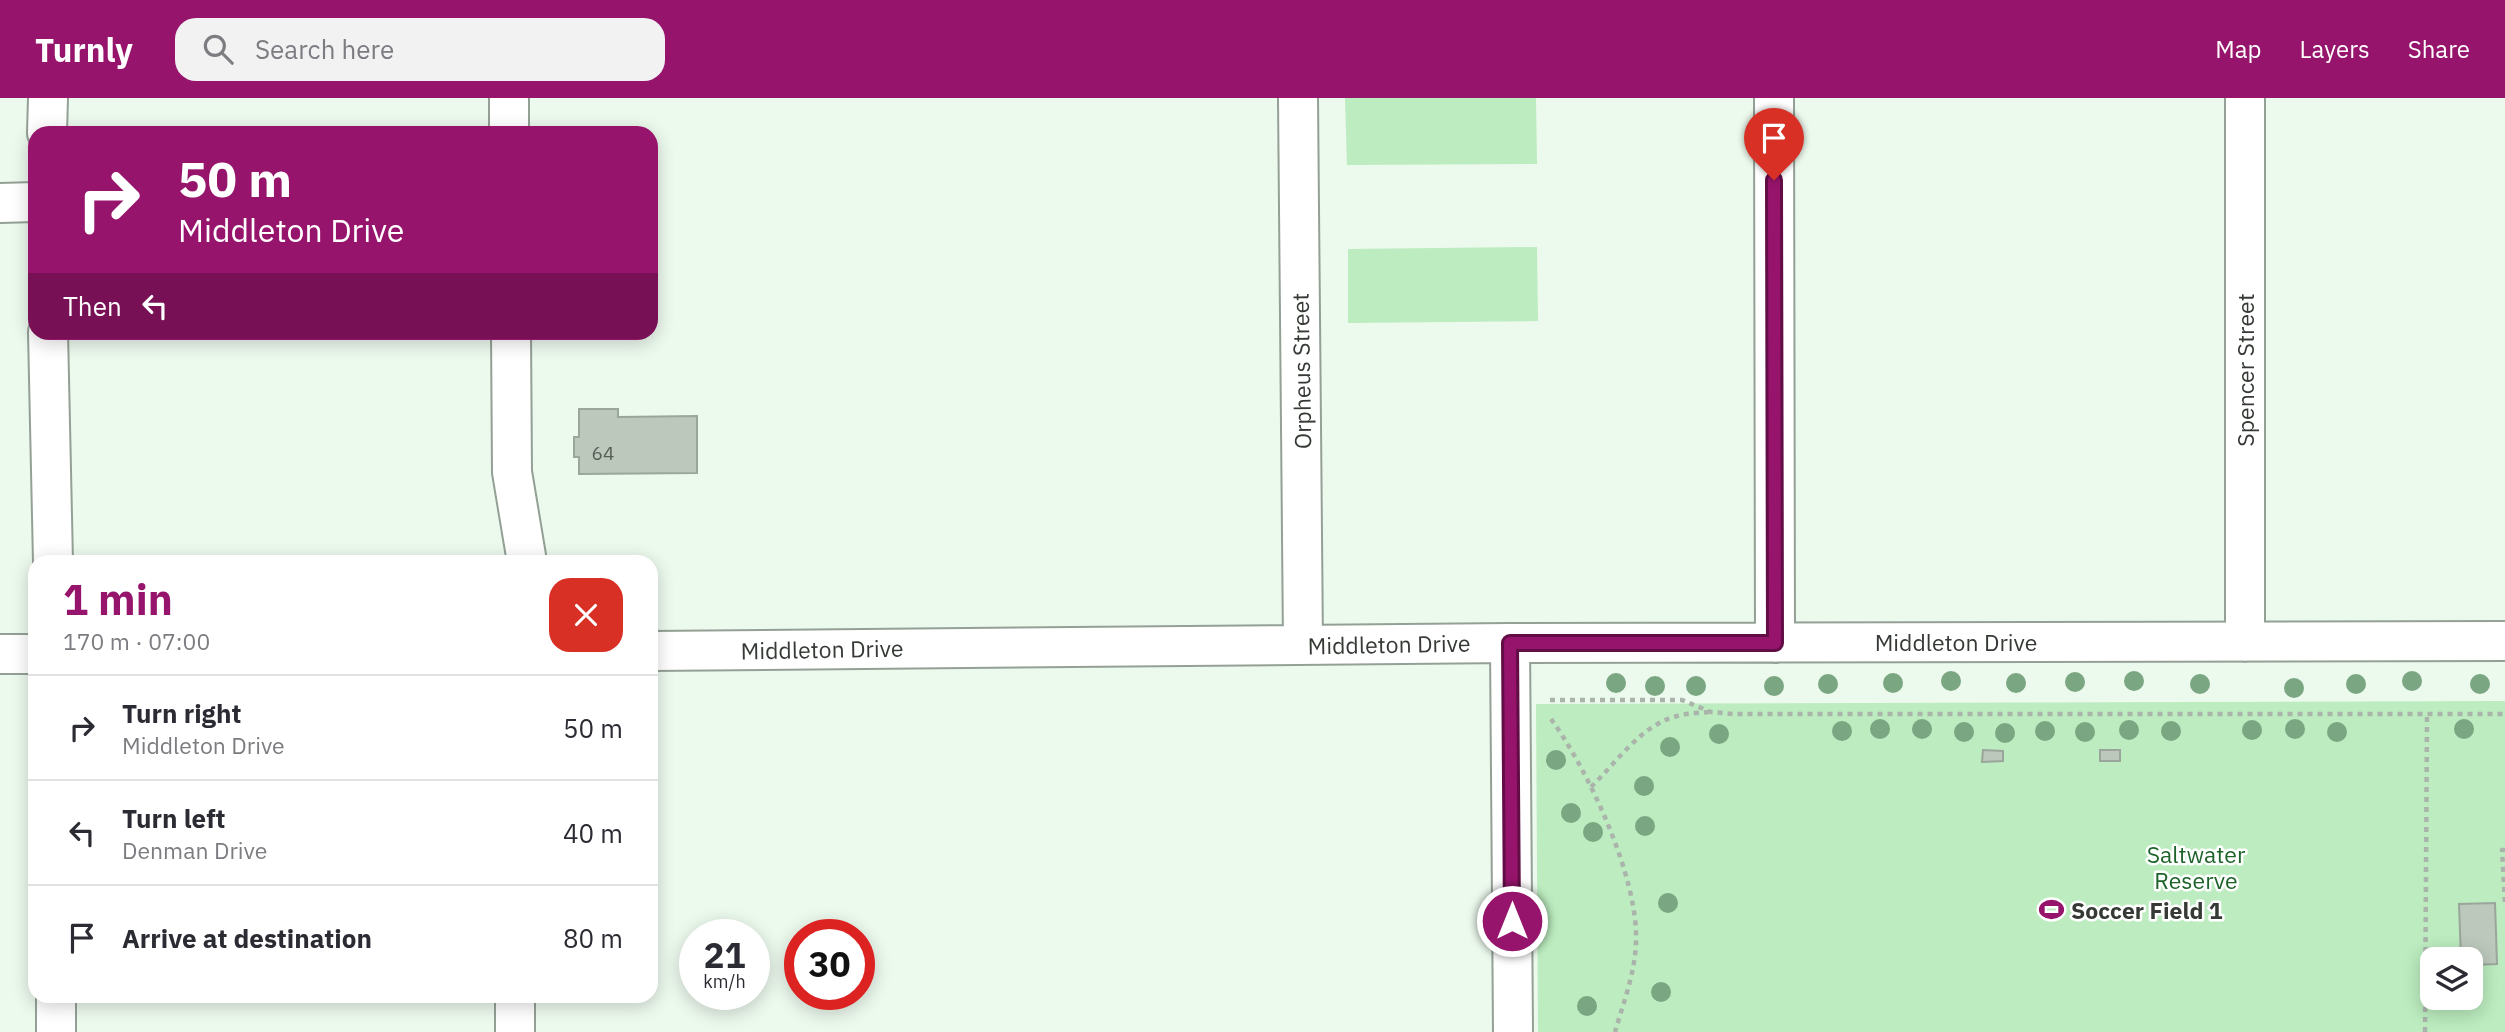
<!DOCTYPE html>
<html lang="en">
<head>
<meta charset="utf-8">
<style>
	body { margin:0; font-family:"IBM Plex Sans",sans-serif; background:#f2f2f3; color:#2b2b33; height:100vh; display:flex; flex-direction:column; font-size:26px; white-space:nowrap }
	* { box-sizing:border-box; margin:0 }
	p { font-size:23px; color:#7c7c81 }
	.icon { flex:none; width:38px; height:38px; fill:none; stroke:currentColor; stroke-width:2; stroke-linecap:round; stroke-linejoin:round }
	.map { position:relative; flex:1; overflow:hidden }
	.drawer { position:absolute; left:28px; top:457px; width:630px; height:448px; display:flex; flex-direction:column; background:#fff; border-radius:21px; box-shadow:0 4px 18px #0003 }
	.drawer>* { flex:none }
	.banner { position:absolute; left:28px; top:28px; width:630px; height:214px; border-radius:21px; box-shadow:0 4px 18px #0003; background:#96146b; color:#fff; overflow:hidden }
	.tools { position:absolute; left:2420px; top:849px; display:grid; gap:14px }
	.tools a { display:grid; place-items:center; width:63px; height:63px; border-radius:14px; background:#fff; box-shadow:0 4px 18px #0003; font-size:35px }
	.speed { position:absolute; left:679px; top:821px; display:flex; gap:14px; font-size:35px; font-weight:700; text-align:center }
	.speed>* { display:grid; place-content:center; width:91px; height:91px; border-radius:50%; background:#fff; box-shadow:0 4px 18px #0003; line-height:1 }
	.speed small { font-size:18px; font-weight:400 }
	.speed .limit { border:10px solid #d22; background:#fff; color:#111 }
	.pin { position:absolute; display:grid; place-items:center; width:60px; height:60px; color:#fff; margin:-72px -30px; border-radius:50% 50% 50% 0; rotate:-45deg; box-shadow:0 0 7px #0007 }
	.pin .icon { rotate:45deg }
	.me { position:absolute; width:77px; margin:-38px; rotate:0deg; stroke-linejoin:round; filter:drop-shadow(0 0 5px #0008) }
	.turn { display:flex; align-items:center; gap:24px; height:147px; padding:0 35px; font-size:32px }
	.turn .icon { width:91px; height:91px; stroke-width:2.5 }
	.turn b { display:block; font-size:49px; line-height:60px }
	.then { display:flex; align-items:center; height:66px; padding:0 35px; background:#0003; gap:14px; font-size:26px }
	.round { display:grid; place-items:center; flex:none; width:74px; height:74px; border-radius:21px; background:#f2f2f3 }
	.headline { display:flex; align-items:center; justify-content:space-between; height:119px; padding:0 35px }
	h1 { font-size:42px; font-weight:800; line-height:52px; color:#96146b }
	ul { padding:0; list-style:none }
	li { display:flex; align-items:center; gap:21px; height:105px; padding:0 35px; border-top:2px solid #e1e1e2 }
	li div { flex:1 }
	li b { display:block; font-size:26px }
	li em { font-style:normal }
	header { display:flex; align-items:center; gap:42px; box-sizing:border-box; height:98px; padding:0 35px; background:#96146b; color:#fff }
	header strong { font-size:33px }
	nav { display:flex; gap:38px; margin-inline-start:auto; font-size:24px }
	.search { width:490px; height:63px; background:#f2f2f3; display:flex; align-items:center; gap:18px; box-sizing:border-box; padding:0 24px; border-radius:21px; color:#7c7c81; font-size:26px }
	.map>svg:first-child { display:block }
</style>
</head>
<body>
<header>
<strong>Turnly</strong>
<div class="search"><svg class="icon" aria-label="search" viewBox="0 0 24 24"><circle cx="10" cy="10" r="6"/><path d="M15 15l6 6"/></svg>Search here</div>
<nav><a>Map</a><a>Layers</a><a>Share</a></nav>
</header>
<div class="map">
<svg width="2505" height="934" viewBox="0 0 2505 934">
	<rect width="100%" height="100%" fill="#ecf9ed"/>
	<!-- green -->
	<path fill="#bcecbf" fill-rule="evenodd" d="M1345 0H1536L1537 66 1347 67Z
		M1537 149 1538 223 1348 225V151Z
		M2505 603V934H1538L1536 606ZM2432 861H2471V900H2432Z"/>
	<!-- building -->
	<path fill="#bcc8bc" stroke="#9aa69b" stroke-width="2" d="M579 311H618V319L697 318V375L579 376V359H574V339H579Z
		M1983 652 2003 653V663L1982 664Z
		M2100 652H2120V663H2100Z
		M2495 805 2497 866 2471 867V861H2461L2459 806Z"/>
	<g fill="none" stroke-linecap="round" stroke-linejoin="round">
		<defs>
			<path id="minor" d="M509 0V35
				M1298 0 1303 546
				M1774 0 1775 545
				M2245 0V544
				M47 35 48 0
				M0 105 35 104
				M48 234 53 464
				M511 234 512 374 527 464
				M1510 545 1513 934
				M651 553 1510 545 2505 543
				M0 556H35
				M56 898V934
				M515 898V934"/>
		</defs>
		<!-- minor casing -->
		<use href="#minor" stroke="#94a095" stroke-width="42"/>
		<!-- path -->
		<path stroke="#aab4ab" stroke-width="4.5" stroke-dasharray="5 5" stroke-linecap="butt" d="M1550 602H1682L1711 614 1733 616H2505
			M1551 621C1588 672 1639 780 1636 845 1635 875 1623 906 1615 934
			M1591 689C1617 664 1641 627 1677 618 1687 615 1700 615 1710 614
			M2505 752H2502L2505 805
			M2425 934 2427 616"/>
		<!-- minor -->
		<use href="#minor" stroke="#fff" stroke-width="38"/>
	</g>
	<!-- trees -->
	<g fill="#7aa681">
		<circle cx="1951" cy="583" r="10"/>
		<circle cx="2134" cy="583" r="10"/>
		<circle cx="2412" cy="583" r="10"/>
		<circle cx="2075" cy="584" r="10"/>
		<circle cx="1616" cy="585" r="10"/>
		<circle cx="1893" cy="585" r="10"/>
		<circle cx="2016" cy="585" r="10"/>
		<circle cx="1828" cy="586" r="10"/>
		<circle cx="2200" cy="586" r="10"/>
		<circle cx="2356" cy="586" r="10"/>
		<circle cx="2480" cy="586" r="10"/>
		<circle cx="1655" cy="588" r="10"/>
		<circle cx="1696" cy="588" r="10"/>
		<circle cx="1774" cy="588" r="10"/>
		<circle cx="2294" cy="590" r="10"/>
		<circle cx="1880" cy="631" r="10"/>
		<circle cx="1922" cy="631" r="10"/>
		<circle cx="2295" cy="631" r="10"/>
		<circle cx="2464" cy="631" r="10"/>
		<circle cx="2129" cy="632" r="10"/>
		<circle cx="2252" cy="632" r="10"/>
		<circle cx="1842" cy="633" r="10"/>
		<circle cx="2045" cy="633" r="10"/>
		<circle cx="2171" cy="633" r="10"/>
		<circle cx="1964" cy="634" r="10"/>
		<circle cx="2085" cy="634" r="10"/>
		<circle cx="2337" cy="634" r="10"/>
		<circle cx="2005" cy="635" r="10"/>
		<circle cx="1719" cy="636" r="10"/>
		<circle cx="1670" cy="649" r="10"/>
		<circle cx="1556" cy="662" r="10"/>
		<circle cx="1644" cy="688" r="10"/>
		<circle cx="1571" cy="715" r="10"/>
		<circle cx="1645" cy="728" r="10"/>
		<circle cx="1593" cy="734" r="10"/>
		<circle cx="1668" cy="805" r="10"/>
		<circle cx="1661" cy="894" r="10"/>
		<circle cx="1587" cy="908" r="10"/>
	</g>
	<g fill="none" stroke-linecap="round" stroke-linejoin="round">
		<defs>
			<path id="route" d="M1512 823 1510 545H1775L1774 82"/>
		</defs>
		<!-- route casing -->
		<use href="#route" stroke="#620d46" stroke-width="18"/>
		<!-- route -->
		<use href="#route" stroke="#96146b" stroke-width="12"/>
	</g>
	<!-- icons -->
	<defs>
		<symbol id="stadium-bare" viewBox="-9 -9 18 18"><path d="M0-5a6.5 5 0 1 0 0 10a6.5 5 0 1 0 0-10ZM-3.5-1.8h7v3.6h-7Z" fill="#96146b" stroke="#fff" stroke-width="2.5" paint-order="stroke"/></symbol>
	</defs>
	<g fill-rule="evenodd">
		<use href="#stadium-bare" x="2034" y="794" width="35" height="35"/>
	</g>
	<g text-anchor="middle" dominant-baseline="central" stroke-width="5" stroke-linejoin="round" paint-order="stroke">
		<!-- number labels -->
		<g font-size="19" fill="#575e57">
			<text x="603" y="355">64</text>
		</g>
		<!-- street labels -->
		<g font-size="23" fill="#353a35" stroke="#fff">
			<text transform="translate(2245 272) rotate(-90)">Spencer Street</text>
			<text transform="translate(1301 273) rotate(-91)">Orpheus Street</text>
			<text x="1956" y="544">Middleton Drive</text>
			<text transform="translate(1389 546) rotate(-1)">Middleton Drive</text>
			<text transform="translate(822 551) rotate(-1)">Middleton Drive</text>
		</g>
		<!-- park labels -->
		<g font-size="23" fill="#1d6329" stroke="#fff">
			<text x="2196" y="756">Saltwater<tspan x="2196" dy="26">Reserve</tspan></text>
		</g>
		<!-- poi labels -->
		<g font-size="23" font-weight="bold" fill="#353a35" stroke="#fff" text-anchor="start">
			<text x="2071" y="812">Soccer Field 1</text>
		</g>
	</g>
</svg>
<div class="tools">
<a><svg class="icon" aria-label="layers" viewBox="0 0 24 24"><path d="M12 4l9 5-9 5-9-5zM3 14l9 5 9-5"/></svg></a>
</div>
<div class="speed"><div>21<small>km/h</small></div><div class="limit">30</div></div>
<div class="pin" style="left:1774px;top:82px;background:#d93025"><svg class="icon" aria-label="arrive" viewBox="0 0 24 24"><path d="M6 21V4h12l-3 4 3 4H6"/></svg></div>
<svg class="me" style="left:1512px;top:823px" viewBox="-20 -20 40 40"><circle r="17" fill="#96146b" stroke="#fff" stroke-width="3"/><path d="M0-11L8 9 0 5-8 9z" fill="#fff"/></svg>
<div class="banner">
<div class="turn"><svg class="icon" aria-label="right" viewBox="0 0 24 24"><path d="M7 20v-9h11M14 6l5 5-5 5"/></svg><div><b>50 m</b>Middleton Drive</div></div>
<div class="then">Then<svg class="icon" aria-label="left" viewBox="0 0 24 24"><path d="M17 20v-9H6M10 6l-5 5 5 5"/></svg></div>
</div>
<section class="drawer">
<div class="headline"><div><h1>1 min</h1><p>170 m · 07:00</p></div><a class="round" style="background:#d93025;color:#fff"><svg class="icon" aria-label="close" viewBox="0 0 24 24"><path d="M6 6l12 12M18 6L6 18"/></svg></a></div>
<ul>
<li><svg class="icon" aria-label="right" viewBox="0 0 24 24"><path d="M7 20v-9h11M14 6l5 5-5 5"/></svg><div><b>Turn right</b><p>Middleton Drive</p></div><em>50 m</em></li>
<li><svg class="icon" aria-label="left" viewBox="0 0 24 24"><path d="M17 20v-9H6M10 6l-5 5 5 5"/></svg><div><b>Turn left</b><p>Denman Drive</p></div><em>40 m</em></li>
<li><svg class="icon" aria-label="arrive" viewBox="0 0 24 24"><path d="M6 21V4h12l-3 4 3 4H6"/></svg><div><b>Arrive at destination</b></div><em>80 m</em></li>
</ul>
</section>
</div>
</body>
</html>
